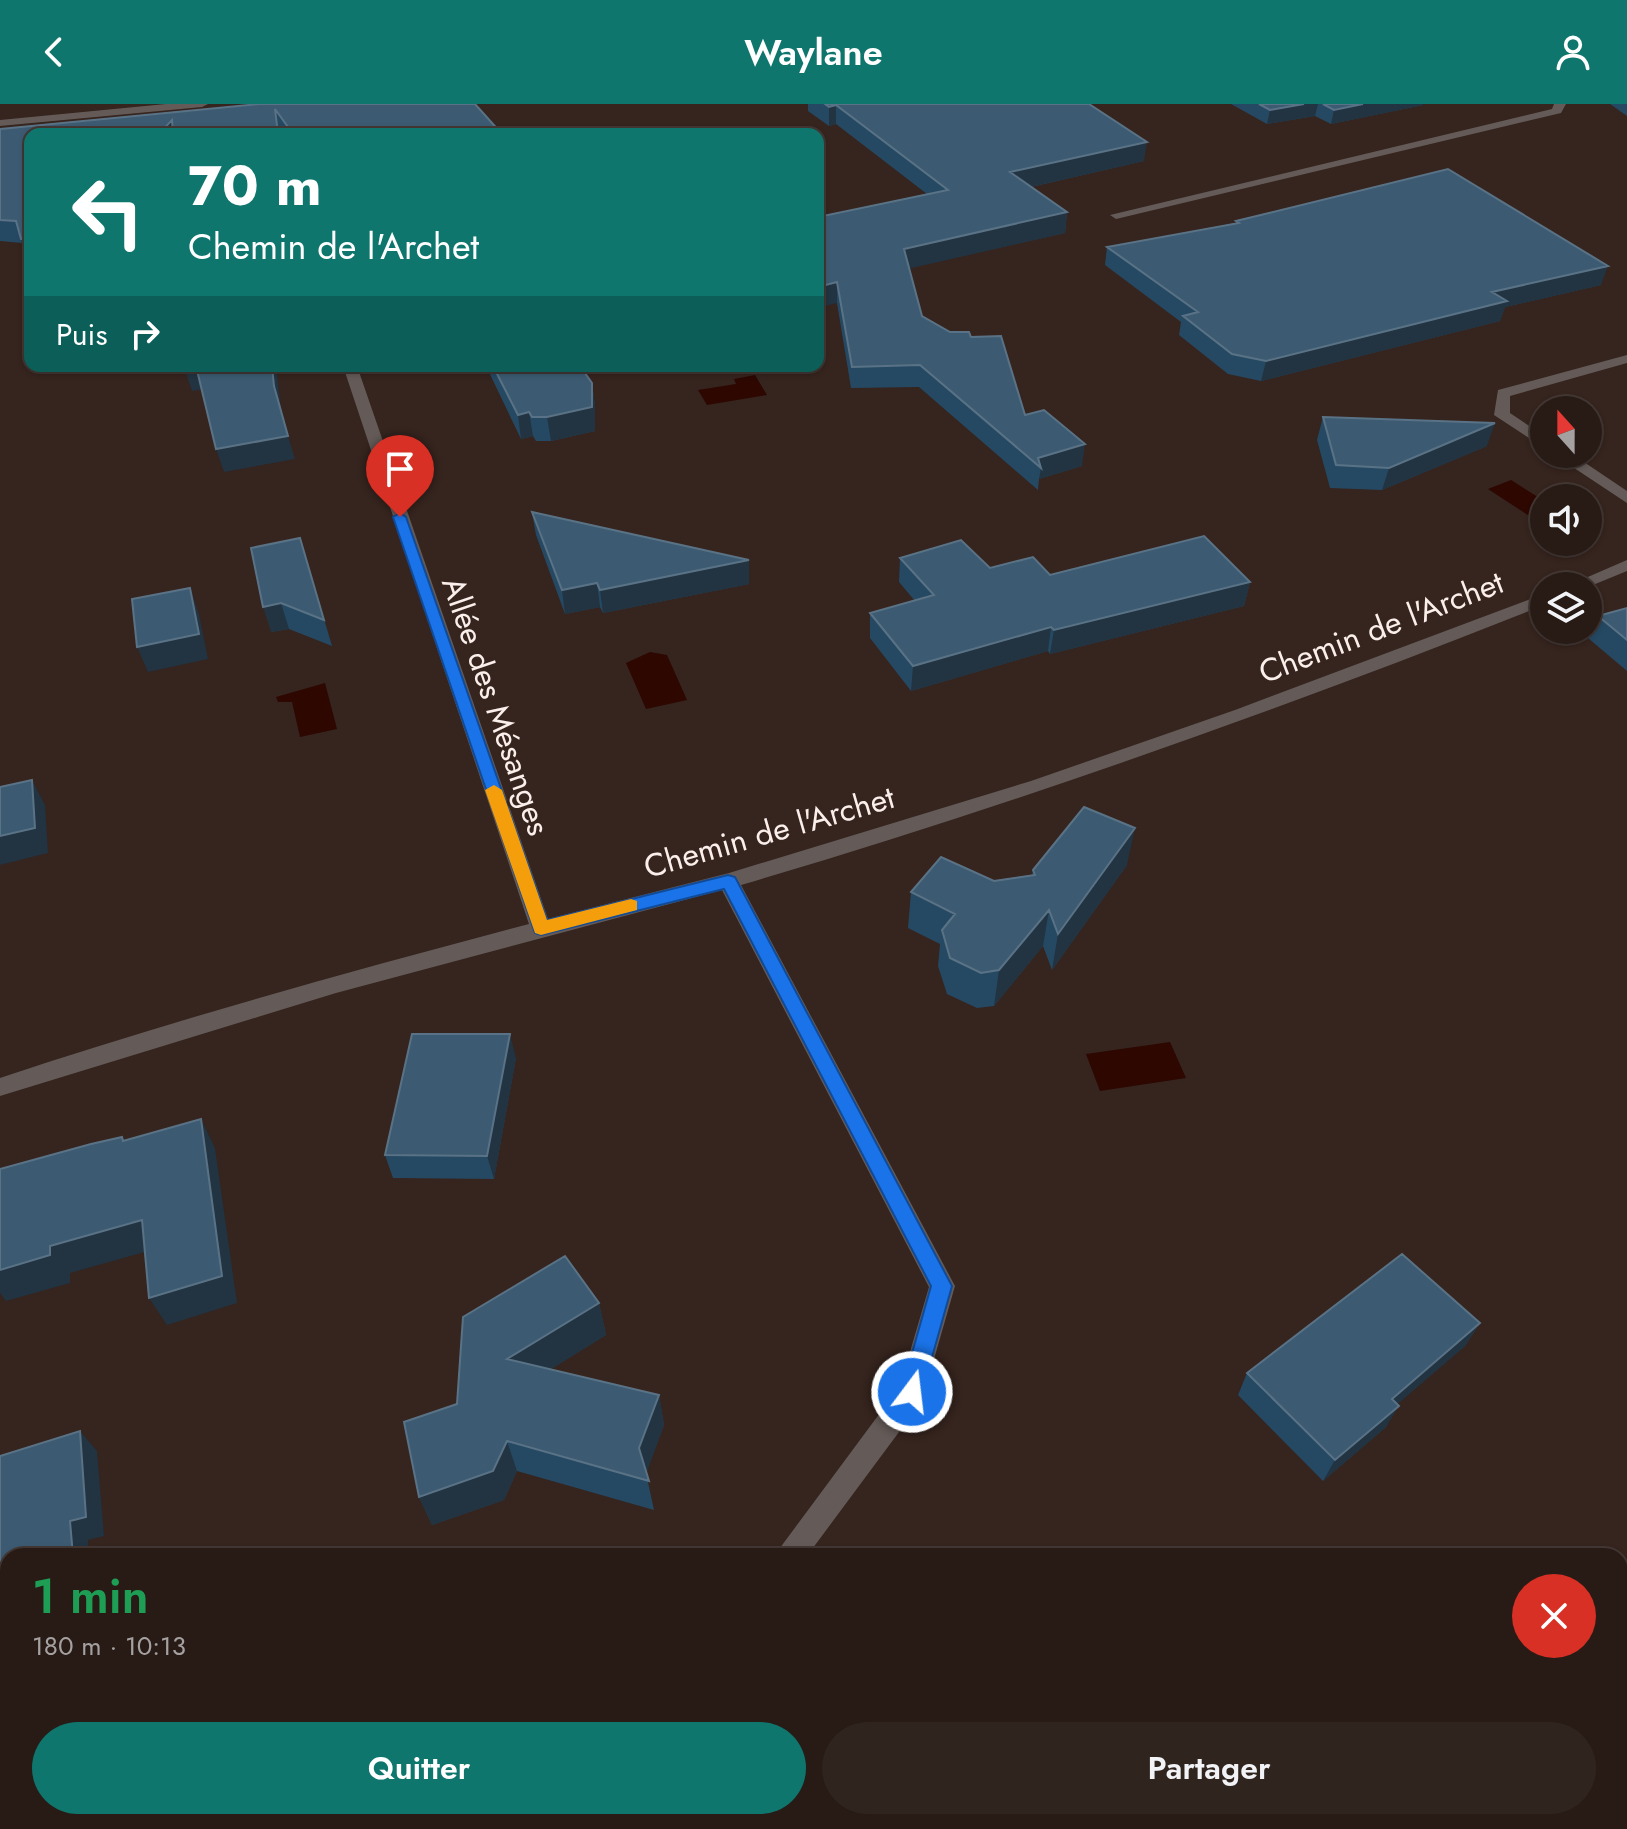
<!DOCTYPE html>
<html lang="fr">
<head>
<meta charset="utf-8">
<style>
	body { margin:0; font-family:Jost,sans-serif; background:#30241f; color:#f1f3f6; height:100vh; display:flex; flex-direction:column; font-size:30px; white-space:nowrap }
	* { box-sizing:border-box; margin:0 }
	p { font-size:26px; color:#a5a1a1 }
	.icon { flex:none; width:44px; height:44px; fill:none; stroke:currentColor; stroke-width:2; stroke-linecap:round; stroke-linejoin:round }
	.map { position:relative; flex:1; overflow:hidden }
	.drawer { position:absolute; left:0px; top:1444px; width:1628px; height:282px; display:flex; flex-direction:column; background:#281b16; border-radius:24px 24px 0 0; box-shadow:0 2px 6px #0004,0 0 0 2px #443935 }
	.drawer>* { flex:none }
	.banner { position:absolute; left:24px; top:24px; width:800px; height:244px; border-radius:16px; box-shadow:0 2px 6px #0004,0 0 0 2px #443935; background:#0f766e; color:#fff; overflow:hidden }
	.needle { width:52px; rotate:339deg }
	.fabs { position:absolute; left:1530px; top:292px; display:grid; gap:16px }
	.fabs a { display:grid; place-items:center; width:72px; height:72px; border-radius:50%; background:#281b16; box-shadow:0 2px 6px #0004,0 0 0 2px #443935; font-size:40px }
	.pin { position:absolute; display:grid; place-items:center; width:68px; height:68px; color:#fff; margin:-82px -34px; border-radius:50% 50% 50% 0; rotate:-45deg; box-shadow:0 0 8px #0007 }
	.pin .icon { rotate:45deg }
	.me { position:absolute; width:88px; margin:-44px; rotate:15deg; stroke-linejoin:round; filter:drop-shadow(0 0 6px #0008) }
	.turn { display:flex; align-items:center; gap:28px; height:168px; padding:0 32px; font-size:36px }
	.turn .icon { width:104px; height:104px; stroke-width:2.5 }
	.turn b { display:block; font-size:56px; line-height:68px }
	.then { display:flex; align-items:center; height:76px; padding:0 32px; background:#0003; gap:16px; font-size:30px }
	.round { display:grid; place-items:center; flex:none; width:84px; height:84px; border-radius:42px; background:#30241f }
	.overview { display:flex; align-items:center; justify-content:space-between; height:136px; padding:0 32px }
	h1 { font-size:48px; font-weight:600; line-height:60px; color:#1e9e55 }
	.cta { display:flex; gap:16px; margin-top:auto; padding:16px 32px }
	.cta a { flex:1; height:92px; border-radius:48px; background:#0f766e; color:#fff; font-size:32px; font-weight:600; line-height:92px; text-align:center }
	.cta a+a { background:#30241f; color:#f1f3f6 }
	header { display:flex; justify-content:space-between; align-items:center; height:104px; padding:0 32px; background:#0f766e; color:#fff; font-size:36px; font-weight:600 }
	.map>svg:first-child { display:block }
</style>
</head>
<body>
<header><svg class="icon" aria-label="back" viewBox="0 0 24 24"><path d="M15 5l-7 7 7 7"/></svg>Waylane<svg class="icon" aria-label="person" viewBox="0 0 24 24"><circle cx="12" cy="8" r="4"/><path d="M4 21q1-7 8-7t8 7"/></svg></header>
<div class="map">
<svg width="1627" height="1725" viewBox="0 0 1627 1725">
	<rect width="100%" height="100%" fill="#36241e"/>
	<!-- water -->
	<path fill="#2d0700" d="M755 271 767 291 707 301 698 286 736 280 734 275Z
		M1511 376 1544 397V414L1537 417 1488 385Z
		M650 548 667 551 687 596 646 605 626 559Z
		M325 579 337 625 300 633 292 598H278L276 593Z
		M1170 938 1186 974 1100 987 1086 950Z"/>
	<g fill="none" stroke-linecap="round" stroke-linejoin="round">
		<!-- minor -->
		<path fill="#645b58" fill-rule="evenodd" d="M166 0H208L202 3 0 22V16Z
			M1554 0H1566L1561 9 1116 115 1110 111 1552 5Z
			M1627 251V259L1510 292V309L1544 332V344L1494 311 1498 286Z
			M343 262H357L548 815 729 769 1031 677 1235 606 1544 490V501C1280 606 1013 701 741 781L955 1182 922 1297 807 1452H774L900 1282 929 1183 722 786 336 889 0 992V974C174 916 351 867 529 820Z
			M1553 350H1572L1627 387V399Z
			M1627 456V467L1588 483 1567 482Z
			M704 1718H736L738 1725H706Z"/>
	</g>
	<!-- wall -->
	<path fill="#254963" d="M259 0 502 30H282L280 26V30H30L29 158 22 139 0 137V25Z
		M808 0H1089L1144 57 1031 83 1067 108 1065 129 909 164 922 212 950 228 971 233 1025 311 1082 362 1039 375 1038 386 919 283 851 284 837 199 818 113 927 90 836 20 829 22 808 7Z
		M1231 0H1423V1L1331 20 1315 12 1267 20Z
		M1610 0H1627V12Z
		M1236 117 1601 181 1505 203 1500 217 1261 277 1228 270 1179 231 1181 218 1105 161 1107 143 1236 119Z
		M486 262H580L592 279 595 302V327L551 337H536L533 332 521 335Z
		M1323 313 1487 342 1382 386 1330 384 1317 336Z
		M532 408 749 480 603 509 600 503 565 510 536 431Z
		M300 434 332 542 289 525 271 528Z
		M900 454 1050 471 1250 478 1244 502 1050 550 1048 547 911 587 870 534V509L915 497 899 478Z
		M1627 504V567L1588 534 1598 512Z
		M1127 761 1052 866 1043 842 994 902 977 904 947 890 938 862 940 840 908 824 911 788 1032 771 1033 766Z
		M516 954 494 1075 393 1074 385 1051Z
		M599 1199 606 1231 551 1265 659 1291 664 1321 646 1369 654 1406 517 1367 504 1396 432 1421 419 1393 457 1300Z
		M1480 1219 1465 1242 1397 1300 1386 1323 1323 1377 1238 1291 1247 1269Z"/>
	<!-- shaded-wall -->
	<path fill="#223341" d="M1304 0H1318L1315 12 1267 20 1270 6Z
		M1363 0H1423V1L1331 20 1334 6Z
		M836 1V20L829 22V3Z
		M172 16 176 30H159Z
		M1147 38 1144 57 1008 88 1010 68Z
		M1067 108 1065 129 903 166 904 145Z
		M30 133V157L29 158 21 135Z
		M1608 162 1601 181 1505 203 1500 217 1261 277 1266 257 1492 188Z
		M837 178V199L818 204V183Z
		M196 262 203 285 192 287 184 263Z
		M272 262H276L281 306 274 282Z
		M592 279 595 302V327L551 337 547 313Z
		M529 308 533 332 521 335 518 311Z
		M1495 319 1487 342 1382 386 1389 364Z
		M288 332 295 355 224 368 216 345Z
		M1085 340 1082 362 1039 375 1041 364 1038 354Z
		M749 456V480L603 509 600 486Z
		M1250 478 1244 502 1050 550 1054 526Z
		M597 479 600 503 565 510 562 486Z
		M190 484 199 510 208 555 148 568 137 543Z
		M281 499 289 525 271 528 263 503Z
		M1051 523 1048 547 911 587 913 562Z
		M32 676 45 701 48 749 0 761V732Z
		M1135 724 1127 761 1052 866 1058 830Z
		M1049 806 1043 842 994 902 999 866Z
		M510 930 516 954 494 1075 487 1052Z
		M201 1015 215 1044 237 1199 167 1221 149 1194Z
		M142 1116 159 1144 70 1169V1179L6 1197 0 1189V1166L50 1142Z
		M599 1199 606 1231 517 1286 507 1255Z
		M1480 1219 1465 1242 1379 1316 1392 1295Z
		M659 1291 664 1321 645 1373 639 1344Z
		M1399 1302 1386 1323 1323 1377 1335 1356Z
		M80 1327 97 1347 104 1432 88 1436 89 1452H73L70 1417Z
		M507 1337 517 1367 504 1396 432 1421 419 1393Z
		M8 1540V1564L0 1567V1542Z
		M25 1718H55V1725H25Z"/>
	<!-- building -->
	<path fill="#3c5b72" stroke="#5a7285" stroke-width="2" d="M259 0H475L502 30H293L275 5 278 30H173L172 16 159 30H30V133L21 135 16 117 0 116V25Z
		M825 0H1089L1147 38 1010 68 1067 108 904 145 922 212 950 228H969L971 233 1001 232 1025 311 1044 306 1085 340 1038 354 1041 364 920 261 852 263 837 178 818 183V113L948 86 836 1 829 3Z
		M1259 0H1304L1270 6Z
		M1323 0H1363L1334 6Z
		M1448 65 1608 162 1492 188 1507 197 1266 257 1232 250 1183 212 1198 208 1107 143 1239 119 1236 117Z
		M196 262H272L274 282 288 332 216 345Z
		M493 262H580L592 279V303L547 313H532L529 308 518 311Z
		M1323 313 1495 319 1389 364 1336 361Z
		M532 408 749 456 600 486 597 479 562 486Z
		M1204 432 1250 478 1054 526 1051 523 913 562 870 509 934 491 900 454 961 436 990 464 1033 453 1050 471Z
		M300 434 324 516 281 499 263 503 251 444Z
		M190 484 199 530 137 543 132 495Z
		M1627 504V536L1598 512Z
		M32 676 35 724 0 732V683Z
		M1084 703 1135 724 1058 830 1049 806 999 866 981 869 950 854 942 826 955 810 911 788 941 753 994 777 1035 771 1033 766Z
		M412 930H510L487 1052 385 1051Z
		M201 1015 222 1172 149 1194 142 1116 50 1142V1151L0 1166V1065L91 1040 122 1033 123 1037Z
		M1402 1150 1480 1219 1392 1295 1399 1302 1335 1356 1247 1269Z
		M565 1152 599 1199 507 1255 659 1291 639 1344 649 1377 507 1337 493 1367 419 1393 404 1318 457 1300 463 1213Z
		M80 1327 86 1413 70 1417 73 1452H8V1540L0 1542V1352Z
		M8 1687V1718H25V1725H0V1690Z"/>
	<!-- route -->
	<path fill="#1a73e8" stroke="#114b97" stroke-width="2" d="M400 409 406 413 547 816 728 771 735 773 952 1182 920 1296 912 1299 904 1296 901 1288 931 1182 724 785 541 831 535 829 393 413Z"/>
	<!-- slow -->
	<path fill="#f59e0b" d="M494 681 502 686 547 816 631 795 637 797V806L541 831 535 829 485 686Z"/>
	<g text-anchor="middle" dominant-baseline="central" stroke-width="6" stroke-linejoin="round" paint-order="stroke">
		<!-- street labels -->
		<g font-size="32" fill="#fbefeb" stroke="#36241e">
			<text transform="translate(1381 523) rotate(-21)">Chemin de l'Archet</text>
			<text transform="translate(496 602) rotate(71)">Allée des Mésanges</text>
			<text transform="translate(769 728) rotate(-16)">Chemin de l'Archet</text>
		</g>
	</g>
</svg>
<div class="fabs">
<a><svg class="needle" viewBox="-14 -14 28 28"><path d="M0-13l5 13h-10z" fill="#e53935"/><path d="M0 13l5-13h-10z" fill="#a5a1a1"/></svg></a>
<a><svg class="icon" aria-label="sound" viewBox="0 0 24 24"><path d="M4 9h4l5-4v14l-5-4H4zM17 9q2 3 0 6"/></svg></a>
<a><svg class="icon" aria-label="layers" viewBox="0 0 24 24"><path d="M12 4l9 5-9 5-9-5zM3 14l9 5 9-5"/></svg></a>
</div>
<div class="pin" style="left:400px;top:413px;background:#d93025"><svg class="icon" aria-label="arrive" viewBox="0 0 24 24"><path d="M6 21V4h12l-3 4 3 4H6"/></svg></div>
<svg class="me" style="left:912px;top:1288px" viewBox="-20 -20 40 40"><circle r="17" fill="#1a73e8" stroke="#fff" stroke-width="3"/><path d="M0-11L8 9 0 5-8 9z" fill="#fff"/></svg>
<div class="banner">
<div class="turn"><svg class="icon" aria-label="left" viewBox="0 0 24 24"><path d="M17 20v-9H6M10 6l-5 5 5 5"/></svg><div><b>70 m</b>Chemin de l'Archet</div></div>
<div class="then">Puis<svg class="icon" aria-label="right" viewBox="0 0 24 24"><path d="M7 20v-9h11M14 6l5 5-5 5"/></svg></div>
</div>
<section class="drawer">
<div class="overview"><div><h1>1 min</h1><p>180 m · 10:13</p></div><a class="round" style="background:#d93025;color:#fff"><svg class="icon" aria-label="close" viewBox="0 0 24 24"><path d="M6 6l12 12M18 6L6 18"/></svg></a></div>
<div class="cta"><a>Quitter</a><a>Partager</a></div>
</section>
</div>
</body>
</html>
